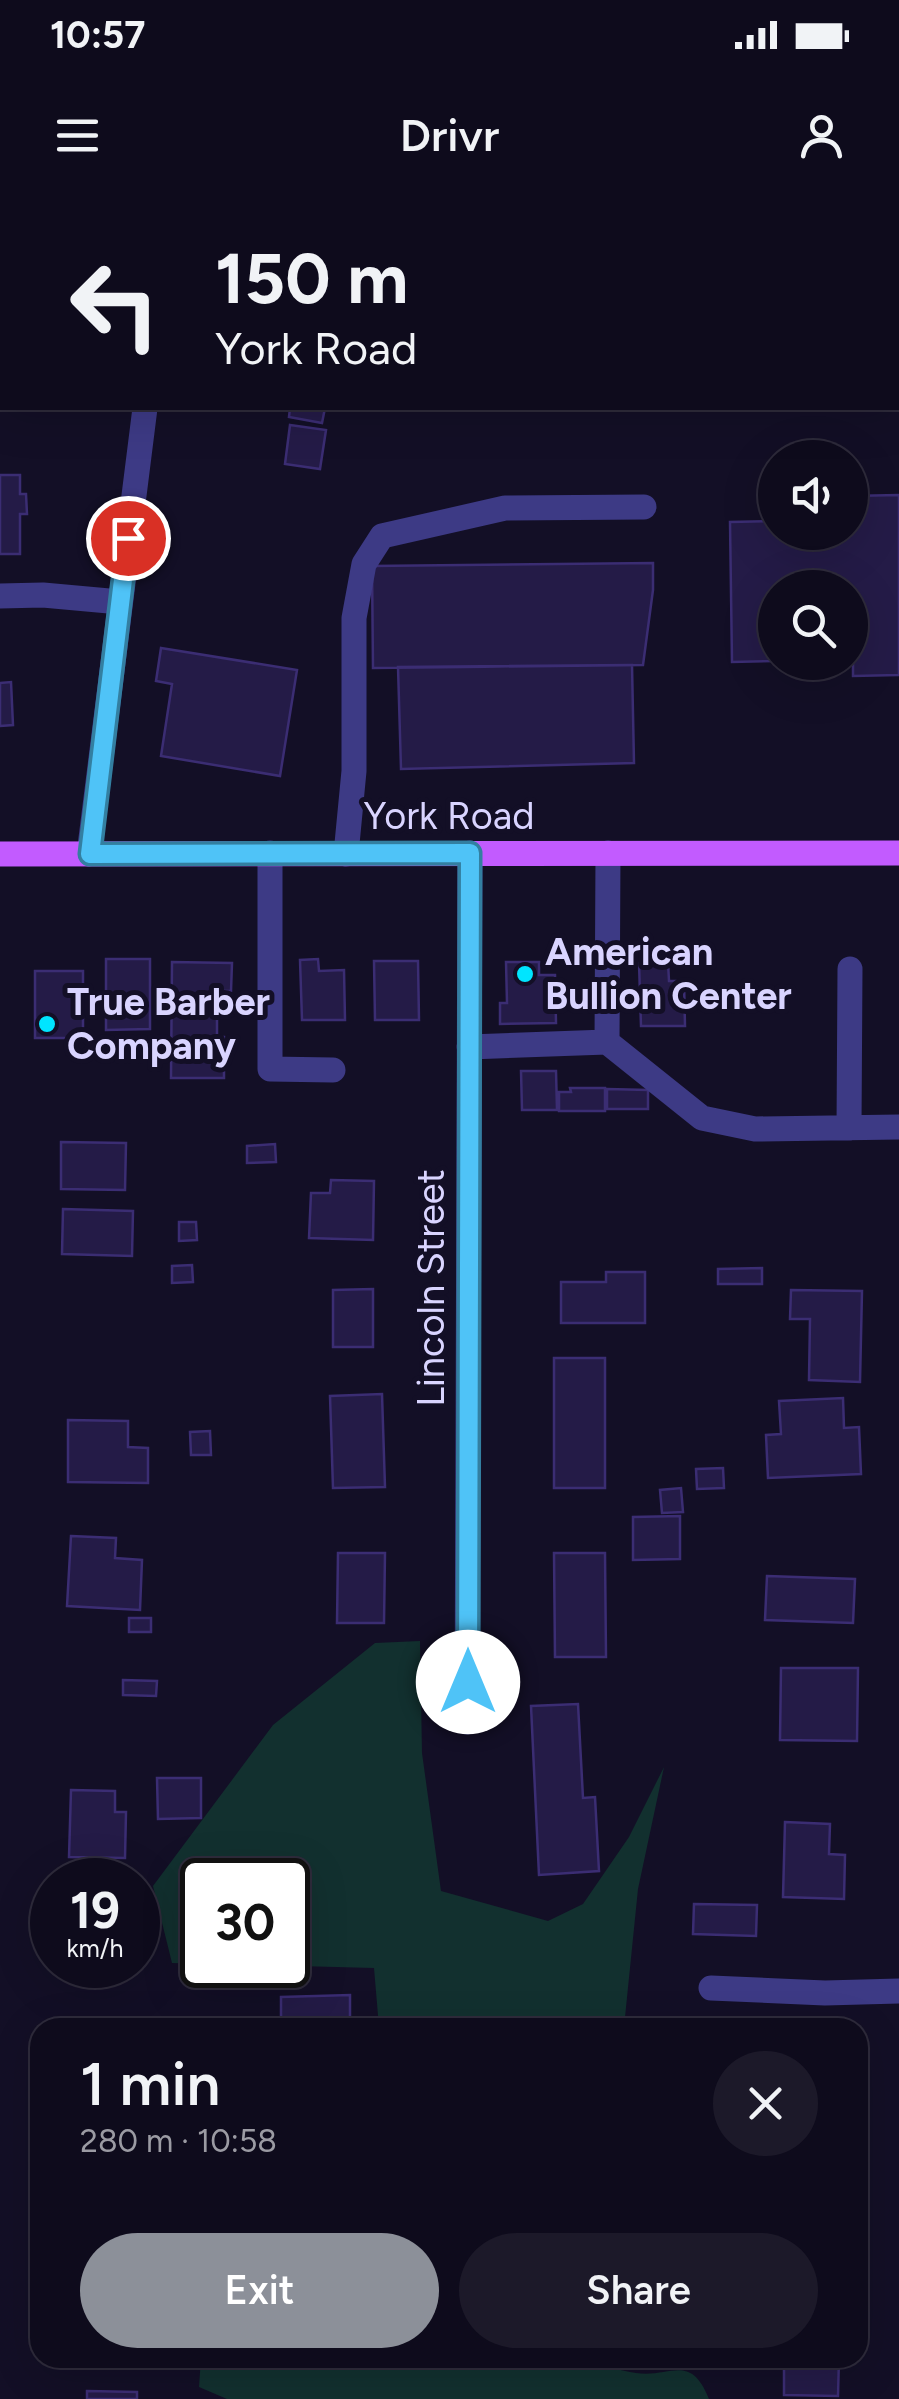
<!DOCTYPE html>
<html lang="en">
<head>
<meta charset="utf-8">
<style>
	body { margin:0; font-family:Figtree,sans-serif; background:#1c1929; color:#f1f3f6; height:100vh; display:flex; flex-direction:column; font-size:38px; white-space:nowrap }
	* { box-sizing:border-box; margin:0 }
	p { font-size:32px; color:#9b9ba3 }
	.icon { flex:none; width:55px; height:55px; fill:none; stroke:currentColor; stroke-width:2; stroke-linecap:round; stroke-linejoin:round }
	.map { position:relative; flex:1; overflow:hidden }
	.side { position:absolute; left:30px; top:1818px; width:838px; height:350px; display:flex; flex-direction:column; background:#0e0b1c; border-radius:30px; box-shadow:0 10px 40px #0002,0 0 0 2px #2e2b3b }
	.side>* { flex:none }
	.banner { position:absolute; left:0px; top:0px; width:900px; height:210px; box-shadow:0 10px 40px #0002,0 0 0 2px #2e2b3b; background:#0e0b1c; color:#f1f3f6; overflow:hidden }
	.controls { position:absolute; left:758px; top:240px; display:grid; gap:20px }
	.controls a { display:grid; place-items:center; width:110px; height:110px; border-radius:50%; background:#0e0b1c; box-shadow:0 10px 40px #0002,0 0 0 2px #2e2b3b; font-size:50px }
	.speed { position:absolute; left:30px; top:1658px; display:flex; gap:20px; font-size:50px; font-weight:700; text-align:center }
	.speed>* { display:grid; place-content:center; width:130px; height:130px; border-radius:50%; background:#0e0b1c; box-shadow:0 10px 40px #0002,0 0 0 2px #2e2b3b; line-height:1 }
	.speed small { font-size:25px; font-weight:400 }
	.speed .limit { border:5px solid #111; border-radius:15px; background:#fff; color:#111 }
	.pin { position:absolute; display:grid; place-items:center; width:85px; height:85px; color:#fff; margin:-42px; border:5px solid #fff; border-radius:50%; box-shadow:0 2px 10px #0007 }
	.me { position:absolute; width:110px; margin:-55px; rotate:0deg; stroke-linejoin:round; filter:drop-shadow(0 0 8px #0008) }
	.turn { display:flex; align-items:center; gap:35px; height:210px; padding:0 50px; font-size:45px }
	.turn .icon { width:130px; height:130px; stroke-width:2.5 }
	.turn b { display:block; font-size:70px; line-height:85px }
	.round { display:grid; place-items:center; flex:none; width:105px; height:105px; border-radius:52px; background:#1c1929 }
	.overview { display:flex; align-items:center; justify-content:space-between; height:170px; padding:0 50px }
	h1 { font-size:60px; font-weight:600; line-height:75px }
	.cta { display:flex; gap:20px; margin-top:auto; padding:20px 50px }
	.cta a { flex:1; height:115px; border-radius:60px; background:#8c9099; color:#fff; font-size:40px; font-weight:600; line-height:115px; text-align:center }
	.cta a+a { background:#1c1929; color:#f1f3f6 }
	.status { display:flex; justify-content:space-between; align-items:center; height:70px; padding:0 50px; background:#0e0b1c; direction:ltr }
	.status svg { height:28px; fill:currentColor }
	header { display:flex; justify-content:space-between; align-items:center; height:130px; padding:0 50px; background:#0e0b1c; font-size:45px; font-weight:600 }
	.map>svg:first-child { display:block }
</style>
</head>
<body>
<div class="status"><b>10:57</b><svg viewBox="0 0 49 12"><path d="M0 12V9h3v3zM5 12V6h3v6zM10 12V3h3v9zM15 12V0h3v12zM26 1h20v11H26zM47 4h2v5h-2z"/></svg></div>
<header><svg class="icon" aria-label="menu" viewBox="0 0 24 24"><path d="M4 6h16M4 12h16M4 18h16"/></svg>Drivr<svg class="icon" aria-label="person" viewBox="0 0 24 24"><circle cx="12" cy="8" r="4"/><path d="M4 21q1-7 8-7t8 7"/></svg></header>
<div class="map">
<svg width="899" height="2199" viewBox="0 0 899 2199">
	<rect width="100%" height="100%" fill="#130f26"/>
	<!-- green -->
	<path fill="#12302f" d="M420 1441 422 1553 441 1691 548 1721 583 1704 629 1637 664 1567 638 1689 624 1827H379L374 1768 259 1765H288V1680H202V1764L172 1763 153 1686 273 1525 375 1443Z
		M201 2158H583L589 2162C604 2165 620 2171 636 2173 671 2178 690 2152 709 2199H227L199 2187Z"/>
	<!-- building -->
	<path fill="#241b47" stroke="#3b2d73" stroke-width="2.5" d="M0 4H2V45H0Z
		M290 208H325L322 223 289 217Z
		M290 225 326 230 320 269 285 264Z
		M0 275H20V294H26L27 314H20V354H0Z
		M899 295V475L853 476V459H850V388H775V461L732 462 730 322 775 321V332H850V296Z
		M653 363V390L643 465 373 468 372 366Z
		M161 448 297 470 280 576 161 556 172 484 156 481Z
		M632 465 634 563 401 569 398 467Z
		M11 482 13 525 0 526V483Z
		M106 759H150V829L106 830Z
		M318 759 319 771 344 770 345 820H302L300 760Z
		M374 761H418L419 820H375Z
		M172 762 232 763 231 791H217V837H224V878H171Z
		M506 762H539V775H555L556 823 500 824V803H507Z
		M668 762 669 781H684L685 826H641L639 763Z
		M35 771H83V838H35Z
		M521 871H556L557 910H522Z
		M570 888H605V911H559V892H571Z
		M607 889 648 890V909H607Z
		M61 942 126 943 125 990 61 989Z
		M275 944 276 962 247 963V946Z
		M331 980 374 981 373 1040 309 1038 311 993H330Z
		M63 1009 133 1011 132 1056 62 1054Z
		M179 1022H196L197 1040 179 1041Z
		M192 1065 193 1082 172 1083V1066Z
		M762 1068V1084H718V1069Z
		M606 1072H645V1123H561V1082H606Z
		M373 1089V1147H333V1090Z
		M791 1090 862 1091 860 1182 809 1180 810 1119H790Z
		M554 1158H605V1288H554Z
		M382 1194 385 1287 333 1288 330 1196Z
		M843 1198 844 1228 859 1227 861 1274 768 1278 766 1235 781 1234 779 1201Z
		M68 1220 128 1221V1247L148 1248V1283L68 1282Z
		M210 1231 211 1255H191L190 1232Z
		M723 1268 724 1288 697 1289 696 1269Z
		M681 1288 683 1312 662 1313 660 1290Z
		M680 1316V1359L633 1360V1317Z
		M71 1336 116 1338 115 1358 142 1360 140 1410 67 1406Z
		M338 1353H385L384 1423H337Z
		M554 1353H605L606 1457H555Z
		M767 1376 855 1379 853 1423 765 1420Z
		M129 1418H151V1432H129Z
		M781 1468H858L857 1541 780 1540Z
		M123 1480 157 1481 156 1496 123 1495Z
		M578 1504 583 1598 595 1597 599 1671 539 1675 531 1506Z
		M157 1578H201V1618L158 1619Z
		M71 1590 115 1591V1612H126L125 1658 69 1657Z
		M785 1622 830 1624 829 1654 845 1655 844 1699 783 1697Z
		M694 1704 757 1705 756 1736 693 1734Z
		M138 1717H144V1743H138Z
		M350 1795V1828H281V1797Z
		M858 1925H860L859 2035H858Z
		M784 2158H839L838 2196 784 2195Z
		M87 2191 137 2192V2199H87Z"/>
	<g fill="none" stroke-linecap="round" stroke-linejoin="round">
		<!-- minor -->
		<path stroke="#3d3a85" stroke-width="25" d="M170 2V0
			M0 396 43 395 120 402
			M270 653V869L333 870
			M89 654 145 208
			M346 654 354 571V418L364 364 382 336 505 308 644 307
			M607 842 608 653
			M469 847 607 842 702 918 755 929 899 927
			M849 928 850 769
			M467 1522 470 653
			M711 1788 825 1793 899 1791"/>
		<!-- major -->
		<path stroke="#c25bff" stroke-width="25" d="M0 654 899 653"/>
	</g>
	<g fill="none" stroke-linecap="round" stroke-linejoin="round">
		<defs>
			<path id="route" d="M128 338 90 654 470 653 468 1482"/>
		</defs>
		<!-- route casing -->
		<use href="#route" stroke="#337fa1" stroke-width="25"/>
		<!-- route -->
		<use href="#route" stroke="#4fc3f7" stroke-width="18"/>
	</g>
	<!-- markers -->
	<g fill="#00e5ff" stroke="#130f26" stroke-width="4">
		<circle cx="525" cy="774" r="10"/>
		<circle cx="47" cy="824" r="10"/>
	</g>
	<g text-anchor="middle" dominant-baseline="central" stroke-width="10" stroke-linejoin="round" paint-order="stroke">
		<!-- street labels -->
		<g font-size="38" fill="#d9d4ff" stroke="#130f26">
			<text x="449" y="616">York Road</text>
			<text transform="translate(431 1088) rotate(-90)">Lincoln Street</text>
		</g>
		<!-- poi labels -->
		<g font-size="38" font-weight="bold" fill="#d9d4ff" stroke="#130f26" text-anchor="start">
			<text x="545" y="752">American<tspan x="545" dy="44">Bullion Center</tspan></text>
			<text x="67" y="802">True Barber<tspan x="67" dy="44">Company</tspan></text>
		</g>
	</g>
</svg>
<div class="controls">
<a><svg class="icon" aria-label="sound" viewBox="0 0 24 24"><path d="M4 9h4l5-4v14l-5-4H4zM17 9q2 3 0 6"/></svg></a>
<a><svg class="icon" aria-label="search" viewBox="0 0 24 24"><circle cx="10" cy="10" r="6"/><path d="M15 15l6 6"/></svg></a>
</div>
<div class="speed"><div>19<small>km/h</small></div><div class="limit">30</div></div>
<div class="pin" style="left:128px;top:338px;background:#d93025"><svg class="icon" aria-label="arrive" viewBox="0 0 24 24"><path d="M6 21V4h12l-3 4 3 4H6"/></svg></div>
<svg class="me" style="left:468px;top:1482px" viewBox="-20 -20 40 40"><circle r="19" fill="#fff"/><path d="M0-13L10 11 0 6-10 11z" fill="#4fc3f7"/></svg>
<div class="banner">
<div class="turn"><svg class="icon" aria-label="left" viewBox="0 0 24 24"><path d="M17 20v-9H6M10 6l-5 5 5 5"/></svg><div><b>150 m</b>York Road</div></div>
</div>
<section class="side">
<div class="overview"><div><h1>1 min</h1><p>280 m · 10:58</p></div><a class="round"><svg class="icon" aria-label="close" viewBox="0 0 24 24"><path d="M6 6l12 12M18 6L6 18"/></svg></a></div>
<div class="cta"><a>Exit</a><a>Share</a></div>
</section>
</div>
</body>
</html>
